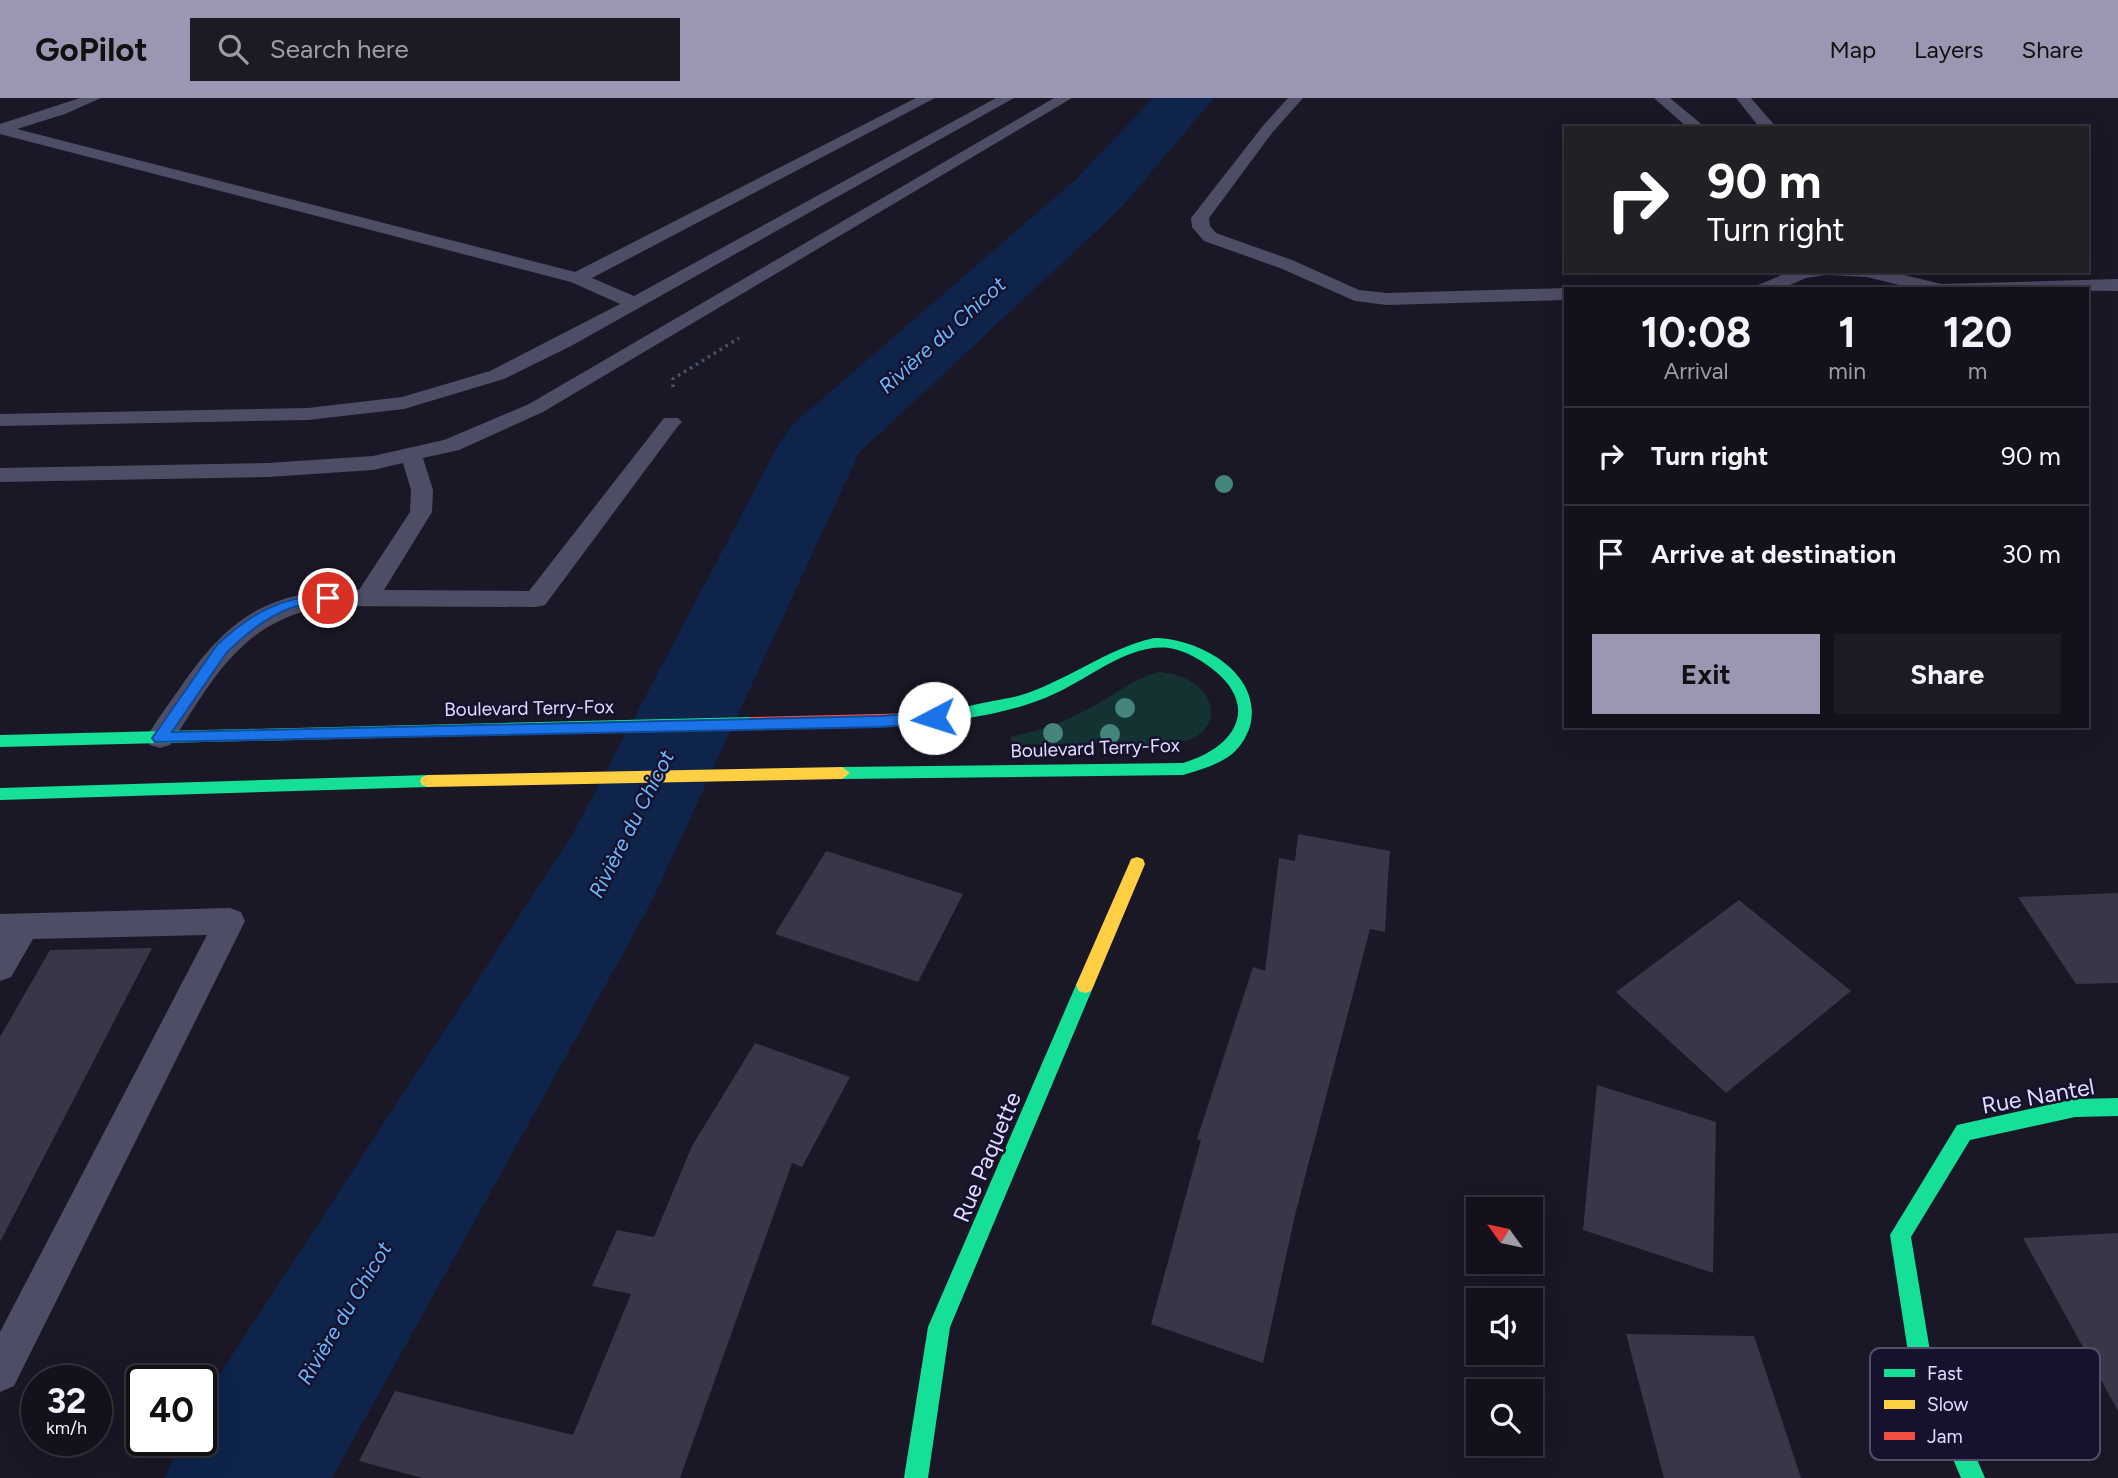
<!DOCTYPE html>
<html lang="en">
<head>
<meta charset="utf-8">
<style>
	body { margin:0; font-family:Figtree,sans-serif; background:#1d1a25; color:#f1f3f6; height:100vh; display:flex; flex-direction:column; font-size:26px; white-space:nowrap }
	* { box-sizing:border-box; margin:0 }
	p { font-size:23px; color:#9d9da3 }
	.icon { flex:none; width:38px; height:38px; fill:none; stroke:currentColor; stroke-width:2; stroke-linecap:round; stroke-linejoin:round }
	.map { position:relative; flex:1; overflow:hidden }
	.details { position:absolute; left:1564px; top:189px; width:525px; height:441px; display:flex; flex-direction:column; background:#14111c; border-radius:0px; box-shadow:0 7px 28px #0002,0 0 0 2px #33313b }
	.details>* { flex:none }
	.banner { position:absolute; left:1564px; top:28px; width:525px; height:147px; border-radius:0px; box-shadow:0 7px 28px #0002,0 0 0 2px #33313b; background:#202124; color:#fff; overflow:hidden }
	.needle { width:46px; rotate:303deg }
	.controls { position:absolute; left:1466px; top:1099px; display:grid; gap:14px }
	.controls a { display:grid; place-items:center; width:77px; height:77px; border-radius:0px; background:#14111c; box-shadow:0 7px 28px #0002,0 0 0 2px #33313b; font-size:35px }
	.speed { position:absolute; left:21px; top:1267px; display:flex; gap:14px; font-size:35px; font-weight:700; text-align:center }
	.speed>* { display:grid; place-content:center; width:91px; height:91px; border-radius:50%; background:#14111c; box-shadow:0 7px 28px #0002,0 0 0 2px #33313b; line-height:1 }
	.speed small { font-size:18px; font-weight:400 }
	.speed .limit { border:4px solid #111; border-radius:10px; background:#fff; color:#111 }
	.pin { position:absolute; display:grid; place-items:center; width:60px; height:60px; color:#fff; margin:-30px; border:4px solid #fff; border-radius:50%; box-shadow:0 2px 7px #0007 }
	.me { position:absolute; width:77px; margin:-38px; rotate:265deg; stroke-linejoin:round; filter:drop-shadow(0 0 5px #0008) }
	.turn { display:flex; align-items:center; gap:24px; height:147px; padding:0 28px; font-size:32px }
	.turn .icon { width:91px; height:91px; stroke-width:2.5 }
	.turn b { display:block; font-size:49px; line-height:60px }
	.eta { display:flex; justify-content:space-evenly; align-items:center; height:119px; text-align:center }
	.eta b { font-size:42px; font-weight:700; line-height:49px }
	.button { display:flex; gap:14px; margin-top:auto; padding:14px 28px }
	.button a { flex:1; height:80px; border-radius:0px; background:#9b97b3; color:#111; font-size:28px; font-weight:700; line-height:80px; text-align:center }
	.button a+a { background:#1d1a25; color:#f1f3f6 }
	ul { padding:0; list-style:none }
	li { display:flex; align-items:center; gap:21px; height:98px; padding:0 28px; border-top:2px solid #33313b }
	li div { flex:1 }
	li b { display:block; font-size:26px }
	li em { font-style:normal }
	header { display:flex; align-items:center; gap:42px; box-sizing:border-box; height:98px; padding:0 35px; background:#9b97b3; color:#111 }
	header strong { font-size:33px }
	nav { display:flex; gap:38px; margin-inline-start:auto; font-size:24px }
	.search { width:490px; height:63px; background:#1d1a25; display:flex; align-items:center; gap:18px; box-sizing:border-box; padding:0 24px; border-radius:0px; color:#9d9da3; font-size:26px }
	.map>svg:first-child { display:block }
</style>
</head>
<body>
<header>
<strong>GoPilot</strong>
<div class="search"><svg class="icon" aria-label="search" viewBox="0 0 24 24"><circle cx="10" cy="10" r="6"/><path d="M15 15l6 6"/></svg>Search here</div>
<nav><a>Map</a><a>Layers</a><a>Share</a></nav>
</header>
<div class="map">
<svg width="2118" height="1380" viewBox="0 0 2118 1380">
	<rect width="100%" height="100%" fill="#1a1726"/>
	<!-- green -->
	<path fill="#153233" d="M1160 574C1178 576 1196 582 1206 598 1219 618 1206 638 1185 643 1167 648 1145 646 1126 646 1088 646 1050 646 1011 647V638C1041 634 1071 621 1097 606 1118 595 1137 578 1160 574Z"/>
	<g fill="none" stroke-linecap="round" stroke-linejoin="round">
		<!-- river -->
		<path fill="#0e244b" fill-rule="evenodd" d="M1153 0H1214L1121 110 859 355 651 805 332 1380H165L181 1342H201V1305L571 739 780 344 793 326 1075 82Z"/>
	</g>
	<!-- building -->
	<path fill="#393647" d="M1298 736 1390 753 1388 779 1385 834 1370 831 1295 1117 1263 1265 1151 1226 1201 1042 1197 1041 1253 869 1265 873 1279 760 1295 763Z
		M826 753 963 796 918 884 775 836Z
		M2118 795V885L2076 886 2018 799Z
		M1739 802 1851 893 1726 995 1616 894Z
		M152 850 0 1144V939L50 852Z
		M755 945 850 979 802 1069 792 1065 680 1380H422L359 1363 395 1293 573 1337 631 1196 592 1188 617 1132 654 1139 692 1048Z
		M1597 987 1716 1024 1713 1175 1583 1132Z
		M2118 1135V1313L2023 1140Z
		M1626 1236 1754 1238 1801 1380H1664Z"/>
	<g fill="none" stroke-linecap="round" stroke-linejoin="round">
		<!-- path -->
		<path stroke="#485565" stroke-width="3.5" stroke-dasharray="2.5 4.5" stroke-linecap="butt" d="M673 289V281L739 240"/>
		<!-- lane -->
		<path fill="#4e4d66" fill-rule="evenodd" d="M80 0H101L65 16 17 31 575 174 916 0H935L592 180 634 198 996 0H1014L571 248 504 281 404 311 308 322 0 328V316L308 310 402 299 490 273 620 206 571 184 0 36V26Z
			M1054 0H1072L543 314 459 352 423 360 433 392 432 414 384 492 529 493 664 320H678L682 324 678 328 545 507 536 509 328 508C241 522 214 580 170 647L160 650 150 647 146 640C156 623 168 607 180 590 229 518 271 491 359 492L410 414 411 392 403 365 373 372 268 379 0 384V370L268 365 373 358 444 342 529 306Z
			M1288 0H1303L1272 35 1209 120 1210 128 1216 135 1292 162 1359 192 1387 195 1566 190V202L1387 207 1355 203 1280 170 1204 143 1192 129 1191 120 1262 29Z
			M1654 0H1670L1706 30H1688Z
			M1736 0H1751L1777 30H1760Z
			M1791 173H1887L1942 186 2118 181V193L1915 191 1867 179 1826 177 1806 180 1781 191H1756L1758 187Z
			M230 810 241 814 245 823 14 1288 0 1294V1234L207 837 33 841 11 879 0 883V816Z"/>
		<!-- fast -->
		<path fill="#16e098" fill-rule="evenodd" d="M1154 540C1197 540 1260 573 1251 624 1249 635 1241 649 1232 656 1218 667 1200 672 1183 677L842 681 834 675 842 669 1183 665C1238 649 1262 605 1207 567 1196 559 1183 552 1169 550 1129 545 1090 580 1056 595 1027 609 995 616 963 621L956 615C962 606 1004 602 1018 598 1066 584 1105 551 1154 540Z
			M751 619 759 625 751 631 0 649V637Z
			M428 677 434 679 436 683 434 687 428 689 0 702V690Z
			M1085 879 1091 881 1094 887 950 1229 928 1380H904L928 1229 1076 887 1079 881Z
			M2118 1000V1018L2075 1019 1970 1042 1911 1139 1930 1253 1985 1380H1961L1908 1254 1890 1137 1957 1027 2075 1001Z"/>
		<!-- slow -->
		<path fill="#ffcf43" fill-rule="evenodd" d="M842 669 850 675 842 681 428 689 422 687 420 683 422 679 428 677Z
			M1137 759 1143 761 1145 766 1094 887 1091 893 1085 895 1079 893 1076 887 1129 766 1131 761Z"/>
		<!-- jam -->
		<path fill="#f24e42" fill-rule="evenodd" d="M963 609 970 615 968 619 918 627 751 631 743 625 751 619 918 615Z"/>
	</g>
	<!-- trees -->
	<g fill="#44867c">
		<circle cx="1224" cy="386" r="9"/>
		<circle cx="1125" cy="610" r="10"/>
		<circle cx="1053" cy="635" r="10"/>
		<circle cx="1110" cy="636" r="10"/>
	</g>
	<!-- route -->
	<path fill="#1a73e8" stroke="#114b97" stroke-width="2" d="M328 496 335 500 333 504C323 507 311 505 301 507 272 514 248 534 227 554L172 634 881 618 934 614 941 620 934 625 881 629 155 644 152 640 155 636 217 547C249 516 283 498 328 496Z"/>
	<g text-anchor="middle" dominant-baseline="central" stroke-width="5" stroke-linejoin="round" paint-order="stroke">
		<!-- street labels -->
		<g font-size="19" fill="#e0dcff" stroke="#16112c">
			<text transform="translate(529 610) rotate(-1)">Boulevard Terry-Fox</text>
			<text transform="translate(1095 650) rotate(-2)">Boulevard Terry-Fox</text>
		</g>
		<!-- water labels -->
		<g font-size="21" font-style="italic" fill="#6ab9ff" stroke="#16112c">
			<text transform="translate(942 237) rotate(-42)">Rivière du Chicot</text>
			<text transform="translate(631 726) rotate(-63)">Rivière du Chicot</text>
			<text transform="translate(344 1215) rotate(-59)">Rivière du Chicot</text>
		</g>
		<!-- near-street labels -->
		<g font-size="23" fill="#e0dcff" stroke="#16112c">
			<text transform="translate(2038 998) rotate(-10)">Rue Nantel</text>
			<text transform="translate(987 1059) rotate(-67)">Rue Paquette</text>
		</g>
	</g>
	<!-- legend -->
	<rect x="1870" y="1250" width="230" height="112" rx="10" fill="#16112c" stroke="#534e6b" stroke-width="2"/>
	<rect x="1884" y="1271" width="31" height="8" fill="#16e098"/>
	<rect x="1884" y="1302" width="31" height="9" fill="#ffcf43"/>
	<rect x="1884" y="1334" width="31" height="8" fill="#f24e42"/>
	<g font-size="19" fill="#e0dcff">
		<text x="1927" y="1282">Fast</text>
		<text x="1927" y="1313">Slow</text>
		<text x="1927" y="1345">Jam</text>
	</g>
</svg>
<div class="controls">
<a><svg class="needle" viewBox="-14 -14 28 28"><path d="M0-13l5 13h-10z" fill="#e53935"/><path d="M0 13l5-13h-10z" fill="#9d9da3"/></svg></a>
<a><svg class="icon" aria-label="sound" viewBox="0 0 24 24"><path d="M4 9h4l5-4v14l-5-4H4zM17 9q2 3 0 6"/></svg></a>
<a><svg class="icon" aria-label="search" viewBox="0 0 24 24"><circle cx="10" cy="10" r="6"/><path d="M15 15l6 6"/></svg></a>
</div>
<div class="speed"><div>32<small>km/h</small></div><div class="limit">40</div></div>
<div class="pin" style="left:328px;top:500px;background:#d93025"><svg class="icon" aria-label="arrive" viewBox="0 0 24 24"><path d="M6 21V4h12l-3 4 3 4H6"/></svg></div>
<svg class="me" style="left:934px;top:620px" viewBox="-20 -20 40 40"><circle r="19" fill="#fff"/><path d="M0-13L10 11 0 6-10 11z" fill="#1a73e8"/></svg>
<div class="banner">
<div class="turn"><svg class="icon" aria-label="right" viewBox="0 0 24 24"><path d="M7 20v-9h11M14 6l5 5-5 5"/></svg><div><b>90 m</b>Turn right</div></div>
</div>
<section class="details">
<div class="eta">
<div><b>10:08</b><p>Arrival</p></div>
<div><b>1</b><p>min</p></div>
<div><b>120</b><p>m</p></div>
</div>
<ul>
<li><svg class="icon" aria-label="right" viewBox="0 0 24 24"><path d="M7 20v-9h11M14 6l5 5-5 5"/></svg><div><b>Turn right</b></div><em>90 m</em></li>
<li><svg class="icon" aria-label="arrive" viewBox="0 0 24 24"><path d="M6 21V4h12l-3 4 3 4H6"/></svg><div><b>Arrive at destination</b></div><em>30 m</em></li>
</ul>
<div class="button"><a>Exit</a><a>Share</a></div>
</section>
</div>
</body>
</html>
